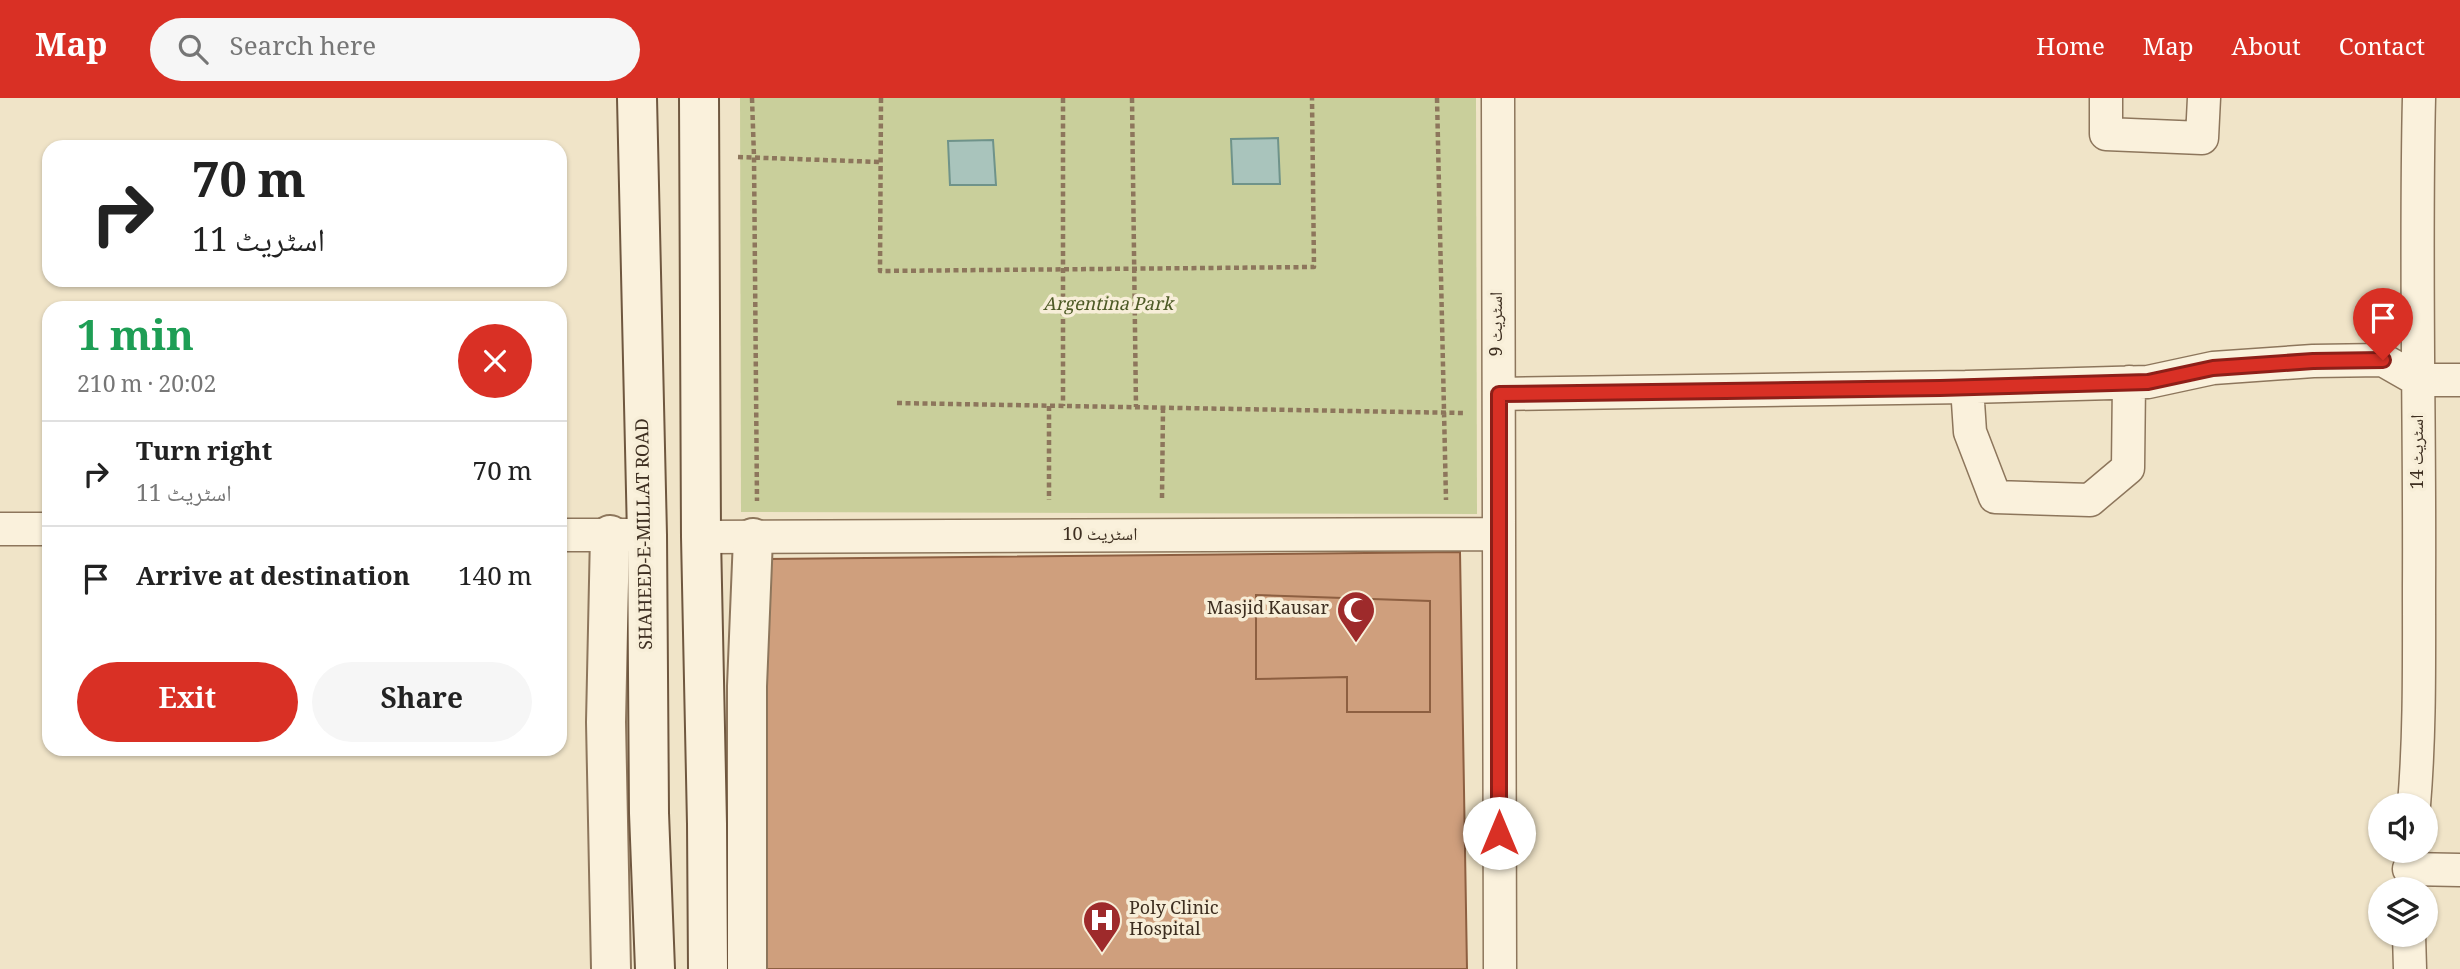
<!DOCTYPE html>
<html lang="en">
<head>
<meta charset="utf-8">
<style>
	body { margin:0; font-family:Georgia,"Noto Naskh Arabic",serif; background:#f6f6f6; color:#222; height:100vh; display:flex; flex-direction:column; font-size:26px; white-space:nowrap }
	* { box-sizing:border-box; margin:0 }
	p { font-size:23px; color:#767676 }
	.icon { flex:none; width:38px; height:38px; fill:none; stroke:currentColor; stroke-width:2; stroke-linecap:round; stroke-linejoin:round }
	.map { position:relative; flex:1; overflow:hidden }
	.panel { position:absolute; left:42px; top:203px; width:525px; height:455px; display:flex; flex-direction:column; background:#fff; border-radius:21px; box-shadow:0 2px 5px #0004 }
	.panel>* { flex:none }
	.hud { position:absolute; left:42px; top:42px; width:525px; height:147px; border-radius:21px; box-shadow:0 2px 5px #0004; background:#fff; color:#222; overflow:hidden }
	.fabs { position:absolute; left:2368px; top:695px; display:grid; gap:14px }
	.fabs a { display:grid; place-items:center; width:70px; height:70px; border-radius:50%; background:#fff; box-shadow:0 2px 5px #0004; font-size:35px }
	.pin { position:absolute; display:grid; place-items:center; width:60px; height:60px; color:#fff; margin:-72px -30px; border-radius:50% 50% 50% 0; rotate:-45deg; box-shadow:0 0 7px #0007 }
	.pin .icon { rotate:45deg }
	.me { position:absolute; width:77px; margin:-38px; rotate:0deg; stroke-linejoin:round; filter:drop-shadow(0 0 5px #0008) }
	.turn { display:flex; align-items:center; gap:24px; height:147px; padding:0 35px; font-size:32px }
	.turn .icon { width:91px; height:91px; stroke-width:2.5 }
	.turn b { display:block; font-size:49px; line-height:60px }
	.round { display:grid; place-items:center; flex:none; width:74px; height:74px; border-radius:37px; background:#f6f6f6 }
	.summary { display:flex; align-items:center; justify-content:space-between; height:119px; padding:0 35px }
	h1 { font-size:42px; font-weight:800; line-height:52px; color:#1e9e55 }
	.action { display:flex; gap:14px; margin-top:auto; padding:14px 35px }
	.action a { flex:1; height:80px; border-radius:42px; background:#d93025; color:#fff; font-size:28px; font-weight:800; line-height:80px; text-align:center }
	.action a+a { background:#f6f6f6; color:#222 }
	ul { padding:0; list-style:none }
	li { display:flex; align-items:center; gap:21px; height:105px; padding:0 35px; border-top:2px solid #e0e0e0 }
	li div { flex:1 }
	li b { display:block; font-size:26px }
	li em { font-style:normal }
	header { display:flex; align-items:center; gap:42px; box-sizing:border-box; height:98px; padding:0 35px; background:#d93025; color:#fff }
	header strong { font-size:33px }
	nav { display:flex; gap:38px; margin-inline-start:auto; font-size:24px }
	.search { width:490px; height:63px; background:#f6f6f6; display:flex; align-items:center; gap:18px; box-sizing:border-box; padding:0 24px; border-radius:38px; color:#767676; font-size:26px }
	.map>svg:first-child { display:block }
</style>
</head>
<body>
<header>
<strong>Map</strong>
<div class="search"><svg class="icon" aria-label="search" viewBox="0 0 24 24"><circle cx="10" cy="10" r="6"/><path d="M15 15l6 6"/></svg>Search here</div>
<nav><a>Home</a><a>Map</a><a>About</a><a>Contact</a></nav>
</header>
<div class="map">
<svg width="2460" height="871" viewBox="0 0 2460 871">
	<rect width="100%" height="100%" fill="#f0e4c8"/>
	<!-- green -->
	<path fill="#c9cf9b" d="M740 0H1476L1477 416 741 414Z"/>
	<!-- water -->
	<path fill="#a9c4bc" stroke="#6f938a" stroke-width="2" d="M1278 40 1280 86H1233L1231 41Z
		M993 42 996 87H950L948 43Z"/>
	<!-- building -->
	<path fill="#cf9f7d" stroke="#8d5f41" stroke-width="2" d="M1460 454 1467 871H767V461Z
		M1256 497 1430 503V614H1347V579L1256 581Z"/>
	<g fill="none" stroke-linecap="round" stroke-linejoin="round">
		<defs>
			<path id="minor" d="M1498 0 1500 871
				M2106 0V36L2202 40 2204 0
				M1967 289 1970 334 1995 399 2090 402 2128 370 2129 284
				M1499 296 1967 289 2148 284 2213 270 2313 263 2383 262 2418 282H2460
				M0 431H49
				M560 437H632
				M701 439 1499 436
				M2414 707C2420 635 2419 562 2419 489 2420 326 2415 163 2419 0
				M2409 771 2460 772
				M2409 836 2410 871"/>
			<path id="tertiary" d="M610 437 606 624 611 871
				M747 871V588L753 440"/>
			<path id="secondary" d="M637 0 647 437 649 715 655 871
				M699 0 701 439 707 726 708 871"/>
		</defs>
		<!-- minor casing -->
		<use href="#minor" stroke="#8d765c" stroke-width="35"/>
		<!-- tertiary casing -->
		<use href="#tertiary" stroke="#8d765c" stroke-width="42"/>
		<!-- secondary casing -->
		<use href="#secondary" stroke="#6f573f" stroke-width="42"/>
		<!-- path -->
		<path stroke="#8d765c" stroke-width="4.5" stroke-dasharray="5 3.5" stroke-linecap="butt" d="M752 0 754 59 757 403
			M881 0 880 173 1314 169 1312 0
			M1063 0V308
			M1132 0 1136 309
			M1437 0 1446 402
			M738 59 880 64
			M897 305 1463 315
			M1049 308V402
			M1162 400 1163 310"/>
		<!-- minor -->
		<use href="#minor" stroke="#faf1dc" stroke-width="32"/>
		<!-- tertiary -->
		<use href="#tertiary" stroke="#faf1dc" stroke-width="38"/>
		<!-- secondary -->
		<use href="#secondary" stroke="#faf1dc" stroke-width="38"/>
	</g>
	<g fill="none" stroke-linecap="round" stroke-linejoin="round">
		<defs>
			<path id="route" d="M1499 735V296L1940 290 2148 284 2213 270 2313 263 2383 262"/>
		</defs>
		<!-- route casing -->
		<use href="#route" stroke="#8d1f18" stroke-width="18"/>
		<!-- route -->
		<use href="#route" stroke="#d93025" stroke-width="12"/>
	</g>
	<!-- icons -->
	<defs>
		<symbol id="mosque-pin" viewBox="-11 -11 22 30"><path d="M0 17L-7.5 6A9.5 9.5 0 1 1 7.5 6Z" fill="#9e2a2b" stroke="#f7eed8"/><path d="M3.5-4.9A6 6 0 1 0 3.5 4.9A5 5 0 1 1 3.5-4.9Z" fill="#fff"/></symbol>
		<symbol id="hospital-pin" viewBox="-11 -11 22 30"><path d="M0 17L-7.5 6A9.5 9.5 0 1 1 7.5 6Z" fill="#9e2a2b" stroke="#f7eed8"/><path d="M-5-5h3v3.5h4V-5h3V5h-3V1.5h-4V5h-3Z" fill="#fff"/></symbol>
	</defs>
	<g fill-rule="evenodd">
		<use href="#mosque-pin" x="1334" y="490" width="44" height="60"/>
		<use href="#hospital-pin" x="1080" y="800" width="44" height="60"/>
	</g>
	<g text-anchor="middle" dominant-baseline="central" stroke-width="7" stroke-linejoin="round" paint-order="stroke">
		<!-- park labels -->
		<g font-size="18" font-style="italic" fill="#4d5a26" stroke="#f7eed8">
			<text x="1108" y="208">Argentina Park</text>
		</g>
		<!-- street labels -->
		<g font-size="18" fill="#3d2e20" stroke="#f7eed8">
			<text transform="translate(1498 226) rotate(-90)">اسٹریٹ 9</text>
			<text transform="translate(2419 354) rotate(-90)">اسٹریٹ 14</text>
			<text transform="translate(646 436) rotate(-91)">SHAHEED-E-MILLAT ROAD</text>
			<text x="1100" y="438">اسٹریٹ 10</text>
		</g>
		<!-- poi labels -->
		<g font-size="18" fill="#3d2e20" stroke="#f7eed8" text-anchor="end">
			<text x="1329" y="512">Masjid Kausar</text>
			<text x="1129" y="812" text-anchor="start">Poly Clinic<tspan x="1129" dy="21">Hospital</tspan></text>
		</g>
	</g>
</svg>
<div class="fabs">
<a><svg class="icon" aria-label="sound" viewBox="0 0 24 24"><path d="M4 9h4l5-4v14l-5-4H4zM17 9q2 3 0 6"/></svg></a>
<a><svg class="icon" aria-label="layers" viewBox="0 0 24 24"><path d="M12 4l9 5-9 5-9-5zM3 14l9 5 9-5"/></svg></a>
</div>
<div class="pin" style="left:2383px;top:262px;background:#d93025"><svg class="icon" aria-label="arrive" viewBox="0 0 24 24"><path d="M6 21V4h12l-3 4 3 4H6"/></svg></div>
<svg class="me" style="left:1499px;top:735px" viewBox="-20 -20 40 40"><circle r="19" fill="#fff"/><path d="M0-13L10 11 0 6-10 11z" fill="#d93025"/></svg>
<div class="hud">
<div class="turn"><svg class="icon" aria-label="right" viewBox="0 0 24 24"><path d="M7 20v-9h11M14 6l5 5-5 5"/></svg><div><b>70 m</b>اسٹریٹ 11</div></div>
</div>
<section class="panel">
<div class="summary"><div><h1>1 min</h1><p>210 m · 20:02</p></div><a class="round" style="background:#d93025;color:#fff"><svg class="icon" aria-label="close" viewBox="0 0 24 24"><path d="M6 6l12 12M18 6L6 18"/></svg></a></div>
<ul>
<li><svg class="icon" aria-label="right" viewBox="0 0 24 24"><path d="M7 20v-9h11M14 6l5 5-5 5"/></svg><div><b>Turn right</b><p>اسٹریٹ 11</p></div><em>70 m</em></li>
<li><svg class="icon" aria-label="arrive" viewBox="0 0 24 24"><path d="M6 21V4h12l-3 4 3 4H6"/></svg><div><b>Arrive at destination</b></div><em>140 m</em></li>
</ul>
<div class="action"><a>Exit</a><a>Share</a></div>
</section>
</div>
</body>
</html>
